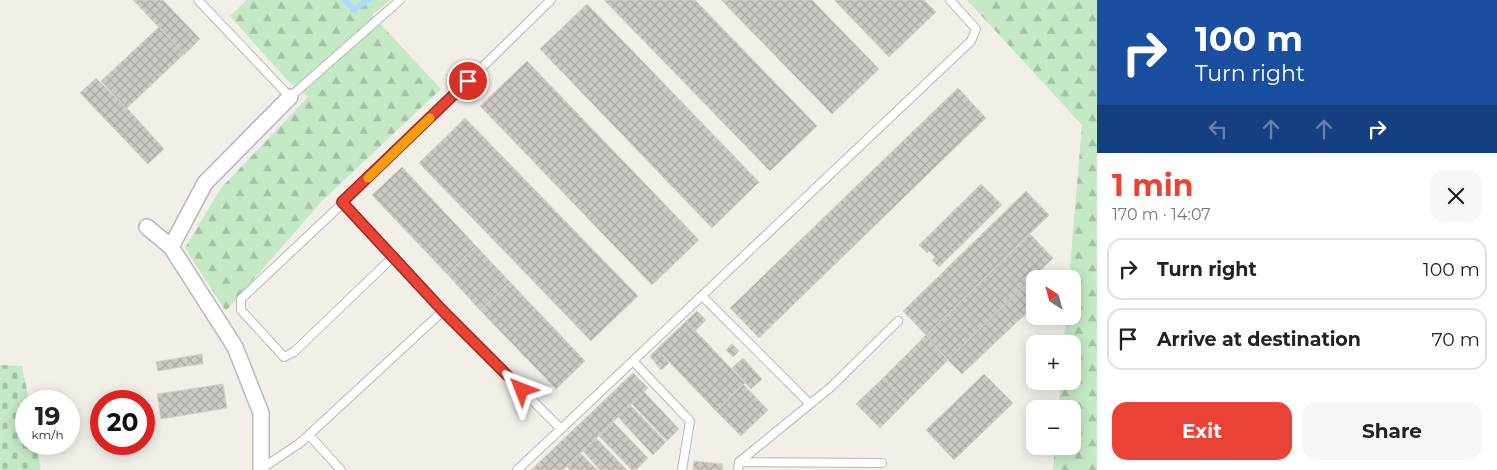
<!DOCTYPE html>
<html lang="en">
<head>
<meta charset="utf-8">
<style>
	body { margin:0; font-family:Montserrat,sans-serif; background:#f6f6f6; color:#222; height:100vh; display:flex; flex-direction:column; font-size:19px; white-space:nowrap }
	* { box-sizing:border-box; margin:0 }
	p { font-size:16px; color:#767676 }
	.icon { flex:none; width:28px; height:28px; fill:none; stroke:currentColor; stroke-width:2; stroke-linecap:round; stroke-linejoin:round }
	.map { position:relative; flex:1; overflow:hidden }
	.panel { display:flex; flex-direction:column; background:#fff; width:400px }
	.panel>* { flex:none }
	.banner { background:#1a4fa0; color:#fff; overflow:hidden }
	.needle { width:32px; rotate:324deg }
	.fabs { position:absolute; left:1026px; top:270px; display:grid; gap:10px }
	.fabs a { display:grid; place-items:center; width:55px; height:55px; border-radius:10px; background:#fff; box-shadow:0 2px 12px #0003; font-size:25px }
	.speed { position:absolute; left:15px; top:390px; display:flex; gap:10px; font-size:25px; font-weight:700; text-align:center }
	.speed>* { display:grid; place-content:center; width:65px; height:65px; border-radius:50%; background:#fff; box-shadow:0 2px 12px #0003; line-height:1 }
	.speed small { font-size:12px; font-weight:400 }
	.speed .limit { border:8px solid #d22; background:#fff; color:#111 }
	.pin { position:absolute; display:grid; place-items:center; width:42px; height:42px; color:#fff; margin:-21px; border:2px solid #fff; border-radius:50%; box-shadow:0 1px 5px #0007 }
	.me { position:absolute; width:55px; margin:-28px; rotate:315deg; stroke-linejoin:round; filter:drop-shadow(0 0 4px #0008) }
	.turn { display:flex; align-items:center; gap:18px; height:105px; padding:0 15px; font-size:22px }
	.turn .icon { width:65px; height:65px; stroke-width:2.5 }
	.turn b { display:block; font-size:35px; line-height:42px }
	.lanes { display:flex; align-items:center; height:48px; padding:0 15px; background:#0003; justify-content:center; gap:25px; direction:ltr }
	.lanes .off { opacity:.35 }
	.round { display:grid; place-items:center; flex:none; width:52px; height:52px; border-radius:15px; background:#f6f6f6 }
	.overview { display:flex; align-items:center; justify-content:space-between; height:85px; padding:0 15px }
	h1 { font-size:30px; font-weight:700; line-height:38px; color:#ea4335 }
	.primary-button { display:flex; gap:10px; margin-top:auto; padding:10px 15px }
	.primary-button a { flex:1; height:58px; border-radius:15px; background:#ea4335; color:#fff; font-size:20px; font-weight:700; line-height:58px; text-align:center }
	.primary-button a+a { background:#f6f6f6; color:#222 }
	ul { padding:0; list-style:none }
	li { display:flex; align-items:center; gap:15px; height:62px; margin:0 10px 8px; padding:0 5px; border:2px solid #e0e0e0; border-radius:15px }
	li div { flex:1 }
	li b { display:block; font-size:19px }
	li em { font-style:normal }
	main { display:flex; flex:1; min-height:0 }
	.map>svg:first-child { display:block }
</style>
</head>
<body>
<main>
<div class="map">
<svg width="1097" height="470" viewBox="0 0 1097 470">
	<defs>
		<pattern id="forest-firs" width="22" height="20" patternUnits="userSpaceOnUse" patternTransform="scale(1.25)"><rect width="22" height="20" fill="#c5e8c5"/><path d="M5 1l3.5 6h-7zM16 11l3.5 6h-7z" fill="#a3c0a4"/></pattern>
		<pattern id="cemetery-stones" width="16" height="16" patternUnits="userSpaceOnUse" patternTransform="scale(1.25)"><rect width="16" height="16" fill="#c5e8c5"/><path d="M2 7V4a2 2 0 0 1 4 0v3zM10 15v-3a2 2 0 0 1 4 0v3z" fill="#a3c0a4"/></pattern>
		<pattern id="building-cross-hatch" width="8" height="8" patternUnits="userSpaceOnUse" patternTransform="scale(1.25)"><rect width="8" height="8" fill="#cccac5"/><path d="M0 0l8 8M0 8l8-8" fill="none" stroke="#a9a8a4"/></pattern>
	</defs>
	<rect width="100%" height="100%" fill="#f1efe8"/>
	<!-- forest -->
	<path fill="url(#forest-firs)" d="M247 0H390L372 15 441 89 322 201 226 311 185 248 221 188 308 97 288 81 230 16Z
		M967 0H1097V470H1053L1055 446H1072V409H1058L1061 381H1072V344H1064L1066 316H1072V279H1069L1082 125Z"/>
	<!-- cemetery -->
	<path fill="url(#cemetery-stones)" d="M0 365 22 366 29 401H26V444H36L41 470H0Z"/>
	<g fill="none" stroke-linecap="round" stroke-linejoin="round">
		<!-- stream -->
		<path stroke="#aadaff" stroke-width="5.5" d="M345 0 354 10 368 0"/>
	</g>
	<!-- building -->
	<path fill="url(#building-cross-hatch)" stroke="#d6d1c6" d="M133 0H163L200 39 184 55V54Z
		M604 0H695L817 126 770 171Z
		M721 0H812L879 69 832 114Z
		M834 0H924L936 12 889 57Z
		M587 4 759 182 712 228 540 49Z
		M159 27 184 54 127 108 101 81Z
		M527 61 699 240 652 285 480 106Z
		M96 78 127 108 164 149 148 164 80 93Z
		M958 88 986 118 932 170 903 141Z
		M465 118 638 296 591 341 419 163Z
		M903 141 932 170 759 338 730 308Z
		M402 167 476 246 447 274 372 195Z
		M981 184 1002 205 939 267 932 260 935 257 929 251 927 253 919 245Z
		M1026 191 1049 215 926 335 903 311Z
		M1030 234 1053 258 948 360 926 335Z
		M476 246 510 282 480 310 447 274Z
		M1037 276 1040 279H1035V305L1033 307 1018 292Z
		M510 282 585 361 556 389 480 310Z
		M1018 292 1033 307 962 374 948 360Z
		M697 311 706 320 695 331 686 321Z
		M686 321 745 383 716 411 657 349Z
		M926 335 948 360 906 402 883 378Z
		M732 344 739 351 733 357 726 350Z
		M657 349 669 363 661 370 650 356Z
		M202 354 203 364 187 366 185 357Z
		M185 357 187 366 158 371 156 362Z
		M743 358 762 379 751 389 732 368Z
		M633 373 648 388 563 470H531Z
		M984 374 1013 403 954 460 926 430Z
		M883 378 906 402 880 428 856 404Z
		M223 384 227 408 161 419 157 394Z
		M743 384 768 410 741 436 716 411Z
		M644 392 679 429 667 441 632 404Z
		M630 405 666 442 653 455 618 417Z
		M613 422 648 458 636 470H632L599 436Z
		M596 438 627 470H600L583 451Z
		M580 453 597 470H570L567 467Z
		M694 461 723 464 722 470H693Z"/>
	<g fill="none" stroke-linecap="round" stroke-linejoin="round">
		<defs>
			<path id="service" d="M198 0 290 97 400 0
				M343 203 551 0
				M702 296 810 404
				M443 311 561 429 971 41 976 29 950 0
				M633 361 690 421 682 470
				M309 435 341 470
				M739 462 831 387 898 321
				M261 469 300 443 443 311 343 203 241 299V310L284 357 294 352 393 257
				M517 470 561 429
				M738 470 739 462 882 463"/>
			<path id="minor" d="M147 227 171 247 235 347 261 413V470
				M171 247 205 183 290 97"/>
		</defs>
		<!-- service casing -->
		<use href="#service" stroke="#b5b8bc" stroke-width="10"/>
		<!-- minor casing -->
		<use href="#minor" stroke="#b5b8bc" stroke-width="18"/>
		<!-- service -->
		<use href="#service" stroke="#fff" stroke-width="8"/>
		<!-- minor -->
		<use href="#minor" stroke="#fff" stroke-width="15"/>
	</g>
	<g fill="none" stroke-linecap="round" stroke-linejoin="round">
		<defs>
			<path id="route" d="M468 81 342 202 443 311 522 390"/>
		</defs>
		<!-- route casing -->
		<use href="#route" stroke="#982c22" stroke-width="12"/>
		<!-- route -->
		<use href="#route" stroke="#ea4335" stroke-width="9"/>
		<!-- slow -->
		<path stroke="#f59e0b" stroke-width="9" d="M368 178 430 118"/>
	</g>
</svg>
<div class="fabs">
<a><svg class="needle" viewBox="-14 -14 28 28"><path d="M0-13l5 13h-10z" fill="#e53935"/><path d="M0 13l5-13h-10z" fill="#767676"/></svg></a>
<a>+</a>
<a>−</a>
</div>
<div class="speed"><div>19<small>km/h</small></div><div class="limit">20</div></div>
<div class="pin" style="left:468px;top:81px;background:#d93025"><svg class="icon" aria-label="arrive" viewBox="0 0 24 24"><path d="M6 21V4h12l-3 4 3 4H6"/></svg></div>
<svg class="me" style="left:522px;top:390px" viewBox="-20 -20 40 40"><path d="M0-17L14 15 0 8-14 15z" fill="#ea4335" stroke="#fff" stroke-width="4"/></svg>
</div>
<section class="panel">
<div class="banner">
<div class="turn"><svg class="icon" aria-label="right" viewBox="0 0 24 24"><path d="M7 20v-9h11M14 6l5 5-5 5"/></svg><div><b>100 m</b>Turn right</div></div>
<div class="lanes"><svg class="icon off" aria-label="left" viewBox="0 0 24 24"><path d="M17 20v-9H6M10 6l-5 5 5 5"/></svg><svg class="icon off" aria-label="ahead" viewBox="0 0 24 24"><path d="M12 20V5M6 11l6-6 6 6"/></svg><svg class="icon off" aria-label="ahead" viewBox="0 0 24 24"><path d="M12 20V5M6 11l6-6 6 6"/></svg><svg class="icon" aria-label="right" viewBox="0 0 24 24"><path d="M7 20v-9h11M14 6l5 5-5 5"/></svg></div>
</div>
<div class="overview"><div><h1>1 min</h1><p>170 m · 14:07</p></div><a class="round"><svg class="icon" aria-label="close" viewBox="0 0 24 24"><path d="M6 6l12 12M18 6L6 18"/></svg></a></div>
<ul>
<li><svg class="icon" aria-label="right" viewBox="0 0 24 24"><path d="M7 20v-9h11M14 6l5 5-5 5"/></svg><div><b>Turn right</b></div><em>100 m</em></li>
<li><svg class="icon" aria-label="arrive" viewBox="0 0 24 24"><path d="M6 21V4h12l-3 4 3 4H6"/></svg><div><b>Arrive at destination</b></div><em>70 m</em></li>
</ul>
<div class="primary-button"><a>Exit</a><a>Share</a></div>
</section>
</main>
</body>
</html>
